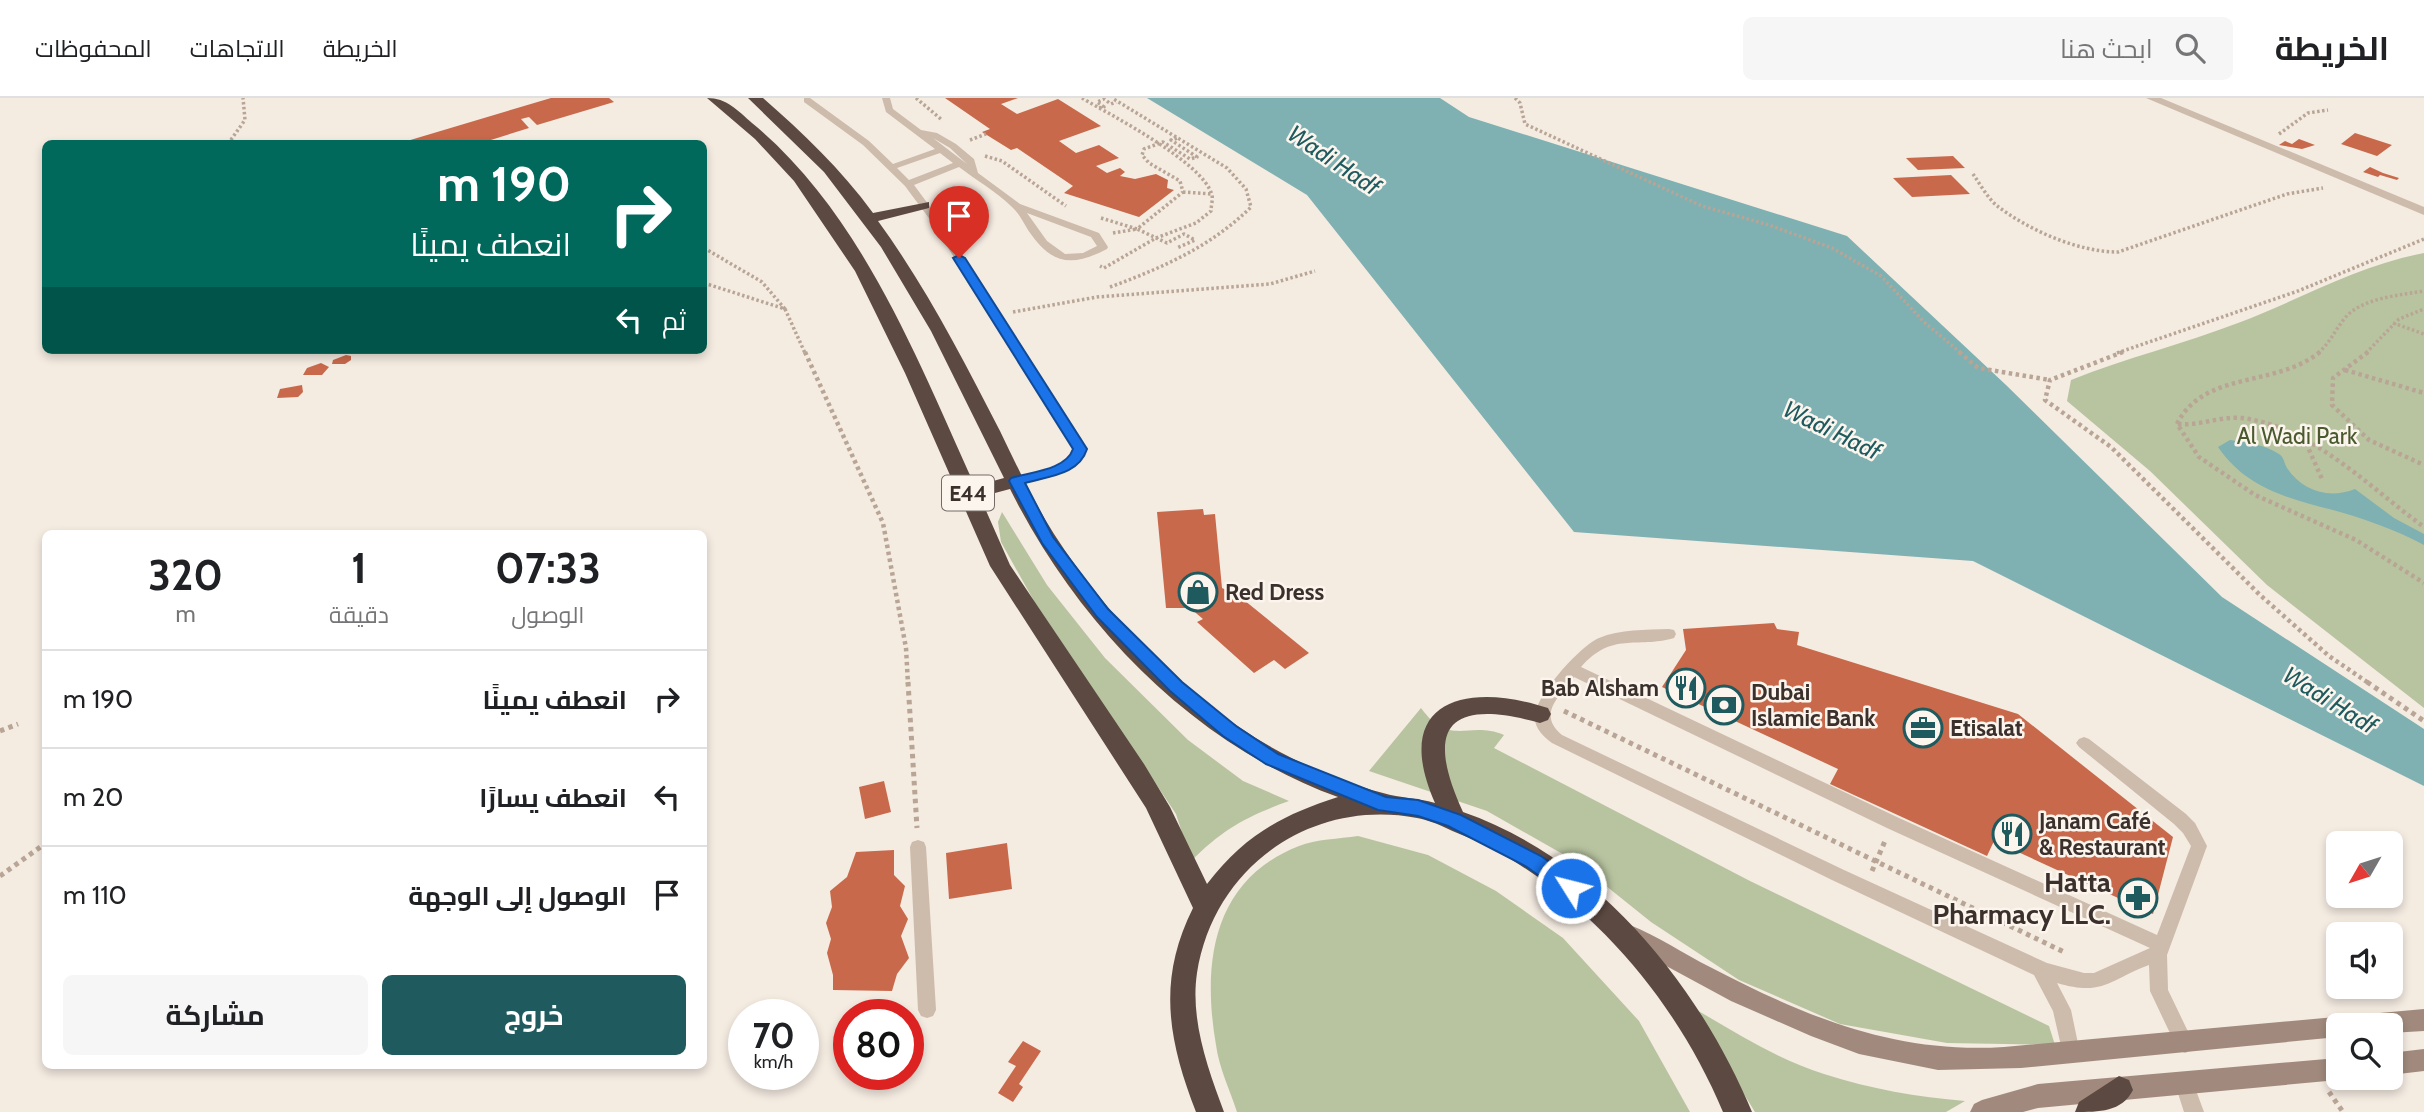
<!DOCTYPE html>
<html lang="ar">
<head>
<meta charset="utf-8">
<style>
	body { margin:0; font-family:Cabin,Cairo,sans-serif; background:#f6f6f6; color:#202124; direction:rtl; height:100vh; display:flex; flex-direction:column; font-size:26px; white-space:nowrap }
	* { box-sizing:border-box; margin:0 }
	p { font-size:23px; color:#757577 }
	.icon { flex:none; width:38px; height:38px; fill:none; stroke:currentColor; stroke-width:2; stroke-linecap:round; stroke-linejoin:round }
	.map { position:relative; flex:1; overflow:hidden; direction:ltr }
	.sheet { position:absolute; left:42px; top:432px; width:665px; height:539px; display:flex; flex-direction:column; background:#fff; border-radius:10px; box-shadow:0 4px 10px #0003; direction:rtl }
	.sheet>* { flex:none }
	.guide { position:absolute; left:42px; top:42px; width:665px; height:214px; border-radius:10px; box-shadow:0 4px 10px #0003; direction:rtl; background:#00695c; color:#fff; overflow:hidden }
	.needle { width:46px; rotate:231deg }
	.fabs { position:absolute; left:2326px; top:733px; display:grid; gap:14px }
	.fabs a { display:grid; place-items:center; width:77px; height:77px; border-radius:10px; background:#fff; box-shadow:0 4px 10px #0003; font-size:35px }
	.speed { position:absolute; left:728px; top:901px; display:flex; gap:14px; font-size:35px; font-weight:700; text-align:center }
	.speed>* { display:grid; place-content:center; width:91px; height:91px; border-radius:50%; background:#fff; box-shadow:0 4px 10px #0003; line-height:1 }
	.speed small { font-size:18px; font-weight:400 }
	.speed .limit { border:10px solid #d22; background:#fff; color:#111 }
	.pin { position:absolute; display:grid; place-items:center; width:60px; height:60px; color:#fff; margin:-72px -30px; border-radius:50% 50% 50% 0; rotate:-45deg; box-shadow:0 0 7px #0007 }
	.pin .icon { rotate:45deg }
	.me { position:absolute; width:77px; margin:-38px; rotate:306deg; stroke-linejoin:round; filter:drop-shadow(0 0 5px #0008) }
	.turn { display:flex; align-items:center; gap:24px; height:147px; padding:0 21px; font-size:32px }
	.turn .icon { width:91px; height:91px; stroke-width:2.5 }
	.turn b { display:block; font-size:49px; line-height:60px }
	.then { display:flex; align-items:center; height:66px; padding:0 21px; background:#0003; gap:14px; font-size:26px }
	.eta { display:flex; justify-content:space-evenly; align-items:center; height:119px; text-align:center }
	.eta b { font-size:42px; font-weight:700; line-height:49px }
	.action { display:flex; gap:14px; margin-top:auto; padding:14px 21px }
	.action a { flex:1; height:80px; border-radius:10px; background:#1f5a5e; color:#fff; font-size:28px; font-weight:700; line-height:80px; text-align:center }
	.action a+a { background:#f6f6f6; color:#202124 }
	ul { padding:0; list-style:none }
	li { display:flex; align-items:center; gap:21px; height:98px; padding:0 21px; border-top:2px solid #e0e0e0 }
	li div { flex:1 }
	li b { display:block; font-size:26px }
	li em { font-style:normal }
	header { display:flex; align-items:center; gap:42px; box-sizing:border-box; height:98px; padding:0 35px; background:#fff; border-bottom:2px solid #e0e0e0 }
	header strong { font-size:33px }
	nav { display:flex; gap:38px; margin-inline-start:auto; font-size:24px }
	.search { width:490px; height:63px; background:#f6f6f6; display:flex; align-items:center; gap:18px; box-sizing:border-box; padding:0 24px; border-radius:10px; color:#757577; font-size:26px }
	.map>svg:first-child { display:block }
</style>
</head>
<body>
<header>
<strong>الخريطة</strong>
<div class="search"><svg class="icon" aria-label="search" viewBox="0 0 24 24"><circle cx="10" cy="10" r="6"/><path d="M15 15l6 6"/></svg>ابحث هنا</div>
<nav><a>الخريطة</a><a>الاتجاهات</a><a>المحفوظات</a></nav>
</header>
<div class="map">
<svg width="2424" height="1014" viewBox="0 0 2424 1014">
	<rect width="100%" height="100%" fill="#f4ebe1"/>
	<!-- green -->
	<path fill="#b8c4a0" d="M2424 155V610L2267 487 2150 373 2067 303 2071 282C2126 260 2183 246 2238 225 2299 202 2359 167 2424 155Z
		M1002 414 1047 487 1105 560 1188 642 1243 683 1289 703C1247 718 1223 731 1191 763L1176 716 1034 503 1001 444 998 424Z
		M1421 610C1450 650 1468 622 1504 637L1494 650 1750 783 2049 928 2055 947 1947 945 1840 926 1739 882 1651 824 1575 763 1487 713 1369 673Z
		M1358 738 1428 757 1496 793 1563 840 1639 923 1690 1014H1237C1230 992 1219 970 1216 947 1202 866 1212 782 1299 748 1316 741 1339 741 1358 738Z
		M1690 908C1733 933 1776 961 1824 976 1870 991 1918 999 1965 1003L1946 1014H1755Z"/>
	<!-- water -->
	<path fill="#7fb0b2" d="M1147 0H1440L1469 19 1847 138 2006 287 2222 499 2424 631V688L1973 463 1574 434 1307 97Z
		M2230 342C2247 345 2264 346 2279 356 2284 359 2284 365 2287 370 2303 394 2330 401 2355 391L2394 420 2424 436V447C2396 432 2363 420 2333 412 2288 401 2245 389 2218 349Z"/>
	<!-- building -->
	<path fill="#c8694b" d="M551 0H609L614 4 537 27 529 19 521 21 529 30 478 46 407 43Z
		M945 0H1018L1001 6 1017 16 1058 1 1101 28 1059 43 1076 55 1099 47 1119 60 1096 68 1107 75 1120 70 1125 74 1120 78 1135 81 1156 76 1168 82 1167 90 1174 92 1139 119 1064 95 1073 88 1017 50 1011 52 982 34 990 31Z
		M2355 35 2392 47 2377 58 2341 46Z
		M2299 41 2315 47 2302 51 2279 47 2285 43 2292 46Z
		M1953 58 1965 70 1918 72 1906 60Z
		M2370 69 2383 75 2399 80 2397 82 2380 77 2378 79 2363 74Z
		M1951 77 1970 96 1912 99 1893 80Z
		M346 257 351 258V262L345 266H332L333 262Z
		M321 265 329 269 322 277H303L307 270Z
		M302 287 303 294 298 299 277 300 280 291Z
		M1203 411 1204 417 1215 416 1222 490 1239 498 1309 555 1285 571 1274 562 1254 575 1197 524 1203 521 1190 510H1166L1157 414Z
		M1774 525 1777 531 1799 534 1797 547 2018 616 2173 739 2153 816 1994 743 1987 758 1830 686 1838 671 1662 589 1686 552 1683 531Z
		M884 683 891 714 865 721 859 689Z
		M1007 745 1012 791 949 801 946 755Z
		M894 752V777L905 788 900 808 908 821 901 838 909 860 897 876 892 893 833 892V877L827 855 831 841 826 825 832 809 830 793 847 779 856 754Z
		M1023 943 1041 953 1019 986 1023 989 1013 1004 998 995 1016 968 1008 964Z"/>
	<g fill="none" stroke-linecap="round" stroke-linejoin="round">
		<!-- path-far2 -->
		<path stroke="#b9a596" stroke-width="3.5" stroke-dasharray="2.5 2.5" stroke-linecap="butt" d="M916 0 942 22
			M1082 0C1112 18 1203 64 1212 97 1213 102 1211 108 1211 113L1196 125 1156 140 1104 170 1100 168
			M1515 0 1520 5 1525 26 1702 108 1769 127 1832 150 1881 178 1924 224 1961 255
			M1099 10 1104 9 1097 4 1104 1 1111 6 1116 4
			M2279 36 2308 15 2328 12
			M970 42 986 36
			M228 46 245 22 243 0
			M985 58 1002 63 1066 108
			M1973 76C1980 86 1987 99 1996 107 2028 132 2078 154 2118 154L2287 96 2323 90
			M1183 94 1212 96
			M1101 120 1137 131 1183 94 1180 83 1149 65 1142 57 1144 51 1163 44 1190 61 1197 59 1171 42 1178 40
			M1113 135 1137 131 1167 145 1184 136 1195 142 1177 150
			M704 150 762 184 785 211
			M704 185 785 211 805 255
			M1110 189C1162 170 1212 148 1251 109L1246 91 1227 70 1112 0
			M1013 214 1097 199 1270 186 1315 173
			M2393 225 2424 236
			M387 254 391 252
			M2117 255 2298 193 2424 141
			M2318 255C2330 245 2335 232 2345 220 2361 200 2401 197 2424 193
			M2366 255 2399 221 2424 211"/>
		<!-- path-far1 -->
		<path stroke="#b9a596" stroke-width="4.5" stroke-dasharray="3.5 3.5" stroke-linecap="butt" d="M805 254 883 425 906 550 908 586
			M1959 254 1978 270 2050 282
			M2123 254 2050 282 2045 302 2111 349 2260 497 2329 558 2370 586
			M2320 254C2275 290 2204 272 2177 326L2199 359 2255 397 2356 442 2424 485
			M2368 254 2333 280 2332 307 2369 342 2424 367
			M2345 272 2424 295
			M2178 326C2200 328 2220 318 2242 320 2312 329 2369 389 2424 429
			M2306 345 2322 381"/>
		<!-- path -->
		<path stroke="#b9a596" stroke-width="5" stroke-dasharray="4.5 4.5" stroke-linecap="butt" d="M908 584 917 730
			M2367 584 2424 623
			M1564 613 2064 854
			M0 633 18 626
			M1872 773 1885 743
			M0 778 46 745
			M2329 994 2343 1014"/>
		<!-- lane -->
		<path fill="#cdbbac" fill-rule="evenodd" d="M804 0H810L869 43 893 66 935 51 886 14 882 0H890L893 11 921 32 937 35 956 46 974 61 978 75 1020 106 1099 135 1108 149 1107 151C1070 170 1051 166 1028 132 1023 124 1019 115 1012 109 997 94 976 82 959 69L914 87 940 122 1082 342 1086 351C1072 378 1043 381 1016 387L1012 386 1010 383 1012 380C1033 374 1062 373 1074 351L1070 342 931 123 905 88 863 47 804 4ZM933 40 950 50 967 66ZM940 55 953 65 909 82 897 70ZM1027 115 1091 139 1097 148 1083 155 1065 156 1047 143Z
			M1669 531 1674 532 1676 536 1674 540C1635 551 1613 533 1581 569L1899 720 2157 837 2191 748 2183 735 2174 726 2079 649 2076 645 2079 641 2084 639 2089 641 2186 716 2195 725 2207 748 2167 857 2168 892 2194 946 2192 952 2185 955 2178 952 2150 893 2149 867C2110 881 2104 899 2057 885L2071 912 2080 955 2078 961 2071 964 2064 961 2053 913 2034 877 1832 782 1552 645C1544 639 1534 630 1535 619 1535 598 1580 548 1599 540 1620 531 1646 532 1669 531ZM1574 579 1887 730 2150 850 2094 875H2084L2047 865 1844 772 1562 637C1537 616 1559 599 1574 579Z
			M918 742 924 744 926 749 936 912 933 918 927 920 921 918 918 912 910 749 912 744Z
			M2184 977 2191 979 2204 1014H2184L2175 986 2177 979Z"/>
		<!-- street -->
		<path fill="#cdbbac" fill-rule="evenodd" d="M2146 0H2161L2424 109V117Z"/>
		<!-- secondary -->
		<path fill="#a18a7d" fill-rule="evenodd" d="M1630 827C1658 838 1684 856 1710 869 1806 919 1895 956 2004 949L2424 911V933L2390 935V928H2338V939L2021 970 1938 972 1859 956 1811 938 1731 903 1622 844 1619 837 1622 830Z
			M2424 951V973L2390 977V955Z
			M2338 960V980H2344L2338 982 2038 1010 2023 1014H1970L1974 1006 1982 1002 2038 986Z"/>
		<!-- highway -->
		<path fill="#5c4a42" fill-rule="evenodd" d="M707 0C727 0 737 12 752 25 862 116 917 261 975 388L1004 380 931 233 881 149 824 74 748 0H763C803 35 841 71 873 115L929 104V110L878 123C926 189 963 261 1000 333 1017 368 1033 403 1054 436 1109 522 1190 605 1280 654 1311 671 1349 686 1383 695 1400 700 1418 700 1435 705 1390 603 1465 583 1548 610L1551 616 1548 622 1540 625C1450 600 1423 627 1463 714 1598 761 1699 887 1752 1014H1723C1678 907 1600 813 1499 754 1482 744 1463 738 1446 730 1438 726 1427 722 1417 720 1312 700 1214 768 1197 875 1190 922 1208 971 1224 1014H1196C1168 942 1157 882 1193 810L1146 710 990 468 905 275 855 173 794 83 755 41ZM1010 391C1078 527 1194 647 1338 699 1280 718 1245 737 1207 786L1170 709 1144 666 1010 467 980 399Z
			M2119 978 2129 982 2133 992C2122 1014 2099 1014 2075 1014L2079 1004Z"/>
	</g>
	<!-- route -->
	<path fill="#1a73e8" stroke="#114b97" stroke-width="2" d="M959 157 965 160 1087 351C1079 377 1048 378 1025 385L1053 439 1108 511 1182 584 1236 628 1278 656 1386 699 1418 702 1461 717 1541 758 1578 784 1581 790 1578 796H1564L1527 769 1448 728 1418 718 1378 712 1266 666 1223 638 1170 593 1097 519 1042 445 1009 383 1011 380C1030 374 1066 372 1073 351L953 160Z"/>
	<!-- icons -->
	<defs>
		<symbol id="shop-ring" viewBox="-11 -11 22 22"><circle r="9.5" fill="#fbf5ee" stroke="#1f5a5e" stroke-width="1.5"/><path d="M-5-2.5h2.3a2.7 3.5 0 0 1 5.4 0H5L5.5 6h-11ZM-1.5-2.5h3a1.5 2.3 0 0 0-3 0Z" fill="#1f5a5e"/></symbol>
		<symbol id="restaurant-ring" viewBox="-11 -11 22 22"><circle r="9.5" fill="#fbf5ee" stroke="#1f5a5e" stroke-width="1.5"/><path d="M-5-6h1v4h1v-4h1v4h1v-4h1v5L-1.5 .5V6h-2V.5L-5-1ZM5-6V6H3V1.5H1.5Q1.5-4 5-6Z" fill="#1f5a5e"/></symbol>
		<symbol id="bank-ring" viewBox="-11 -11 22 22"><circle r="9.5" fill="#fbf5ee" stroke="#1f5a5e" stroke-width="1.5"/><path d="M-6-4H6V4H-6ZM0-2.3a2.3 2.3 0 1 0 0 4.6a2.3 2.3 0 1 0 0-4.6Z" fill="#1f5a5e"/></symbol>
		<symbol id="office-ring" viewBox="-11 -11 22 22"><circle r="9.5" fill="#fbf5ee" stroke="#1f5a5e" stroke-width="1.5"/><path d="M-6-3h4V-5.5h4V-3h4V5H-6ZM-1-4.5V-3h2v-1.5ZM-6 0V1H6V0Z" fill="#1f5a5e"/></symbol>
		<symbol id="pharmacy-ring" viewBox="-11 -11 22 22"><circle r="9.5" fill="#fbf5ee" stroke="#1f5a5e" stroke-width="1.5"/><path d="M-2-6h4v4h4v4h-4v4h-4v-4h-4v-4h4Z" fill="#1f5a5e"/></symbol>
	</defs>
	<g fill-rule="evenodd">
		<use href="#shop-ring" x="1176" y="472" width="44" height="44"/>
		<use href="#restaurant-ring" x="1664" y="568" width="44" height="44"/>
		<use href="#bank-ring" x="1702" y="585" width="44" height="44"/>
		<use href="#office-ring" x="1901" y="608" width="44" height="44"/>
		<use href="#restaurant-ring" x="1990" y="714" width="44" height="44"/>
		<use href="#pharmacy-ring" x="2116" y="778" width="44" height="44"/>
	</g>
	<g text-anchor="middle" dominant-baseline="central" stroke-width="5" stroke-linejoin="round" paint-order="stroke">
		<!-- shield labels -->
		<rect fill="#fbf5ee" stroke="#756b66" stroke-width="2" x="942" y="377.5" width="52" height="35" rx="5"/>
		<g font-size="21" font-weight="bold" fill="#3b302b">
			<text x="968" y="395">E44</text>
		</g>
		<!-- park labels -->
		<g font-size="23" fill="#4a5a2e" stroke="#fbf5ee">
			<text x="2297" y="338">Al Wadi Park</text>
		</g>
		<!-- poi labels -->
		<g font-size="23" font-weight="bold" fill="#3b302b" stroke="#fbf5ee" text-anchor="start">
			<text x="1225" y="494">Red Dress</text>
			<text x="1659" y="590" text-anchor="end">Bab Alsham</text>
			<text x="1751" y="594">Dubai<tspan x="1751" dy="26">Islamic Bank</tspan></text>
			<text x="1950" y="630">Etisalat</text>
			<text x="2039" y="723">Janam Café<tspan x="2039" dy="26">&amp; Restaurant</tspan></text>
		</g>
		<!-- water labels -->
		<g font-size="24" font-style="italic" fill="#1f5a5e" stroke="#fbf5ee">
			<text transform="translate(1334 62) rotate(34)">Wadi Hadf</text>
			<text transform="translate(1832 332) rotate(26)">Wadi Hadf</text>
			<text transform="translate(2330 602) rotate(32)">Wadi Hadf</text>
		</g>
		<!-- near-poi labels -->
		<g font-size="28" font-weight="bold" fill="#3b302b" stroke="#fbf5ee" text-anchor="end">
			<text x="2111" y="784">Hatta<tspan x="2111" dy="32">Pharmacy LLC.</tspan></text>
		</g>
	</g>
</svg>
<div class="fabs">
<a><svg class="needle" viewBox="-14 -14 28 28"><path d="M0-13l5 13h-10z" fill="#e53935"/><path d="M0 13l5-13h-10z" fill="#757577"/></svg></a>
<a><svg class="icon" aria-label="sound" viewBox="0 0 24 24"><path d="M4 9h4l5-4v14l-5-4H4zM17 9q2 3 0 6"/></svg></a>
<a><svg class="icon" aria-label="search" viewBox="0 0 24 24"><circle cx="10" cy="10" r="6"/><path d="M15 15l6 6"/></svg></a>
</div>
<div class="speed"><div>70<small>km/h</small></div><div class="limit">80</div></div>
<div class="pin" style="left:959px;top:160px;background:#d93025"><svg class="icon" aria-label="arrive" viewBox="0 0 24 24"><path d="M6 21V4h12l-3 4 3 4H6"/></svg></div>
<svg class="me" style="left:1571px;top:790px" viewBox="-20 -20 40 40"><circle r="17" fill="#1a73e8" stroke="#fff" stroke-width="3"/><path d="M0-11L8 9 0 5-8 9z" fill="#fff"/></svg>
<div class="guide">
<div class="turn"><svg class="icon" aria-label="right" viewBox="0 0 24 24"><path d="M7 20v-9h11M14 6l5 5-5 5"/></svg><div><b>190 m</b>انعطف يمينًا</div></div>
<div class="then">ثم<svg class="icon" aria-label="left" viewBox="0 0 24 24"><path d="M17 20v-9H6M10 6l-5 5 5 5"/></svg></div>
</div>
<section class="sheet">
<div class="eta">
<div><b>07:33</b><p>الوصول</p></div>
<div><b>1</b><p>دقيقة</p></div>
<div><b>320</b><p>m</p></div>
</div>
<ul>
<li><svg class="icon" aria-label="right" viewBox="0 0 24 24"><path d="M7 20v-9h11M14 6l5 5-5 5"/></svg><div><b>انعطف يمينًا</b></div><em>190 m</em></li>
<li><svg class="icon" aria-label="left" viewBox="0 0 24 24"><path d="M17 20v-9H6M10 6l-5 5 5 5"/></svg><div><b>انعطف يسارًا</b></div><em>20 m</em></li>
<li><svg class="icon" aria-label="arrive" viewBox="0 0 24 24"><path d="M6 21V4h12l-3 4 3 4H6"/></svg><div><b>الوصول إلى الوجهة</b></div><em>110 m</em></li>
</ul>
<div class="action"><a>خروج</a><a>مشاركة</a></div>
</section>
</div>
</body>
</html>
